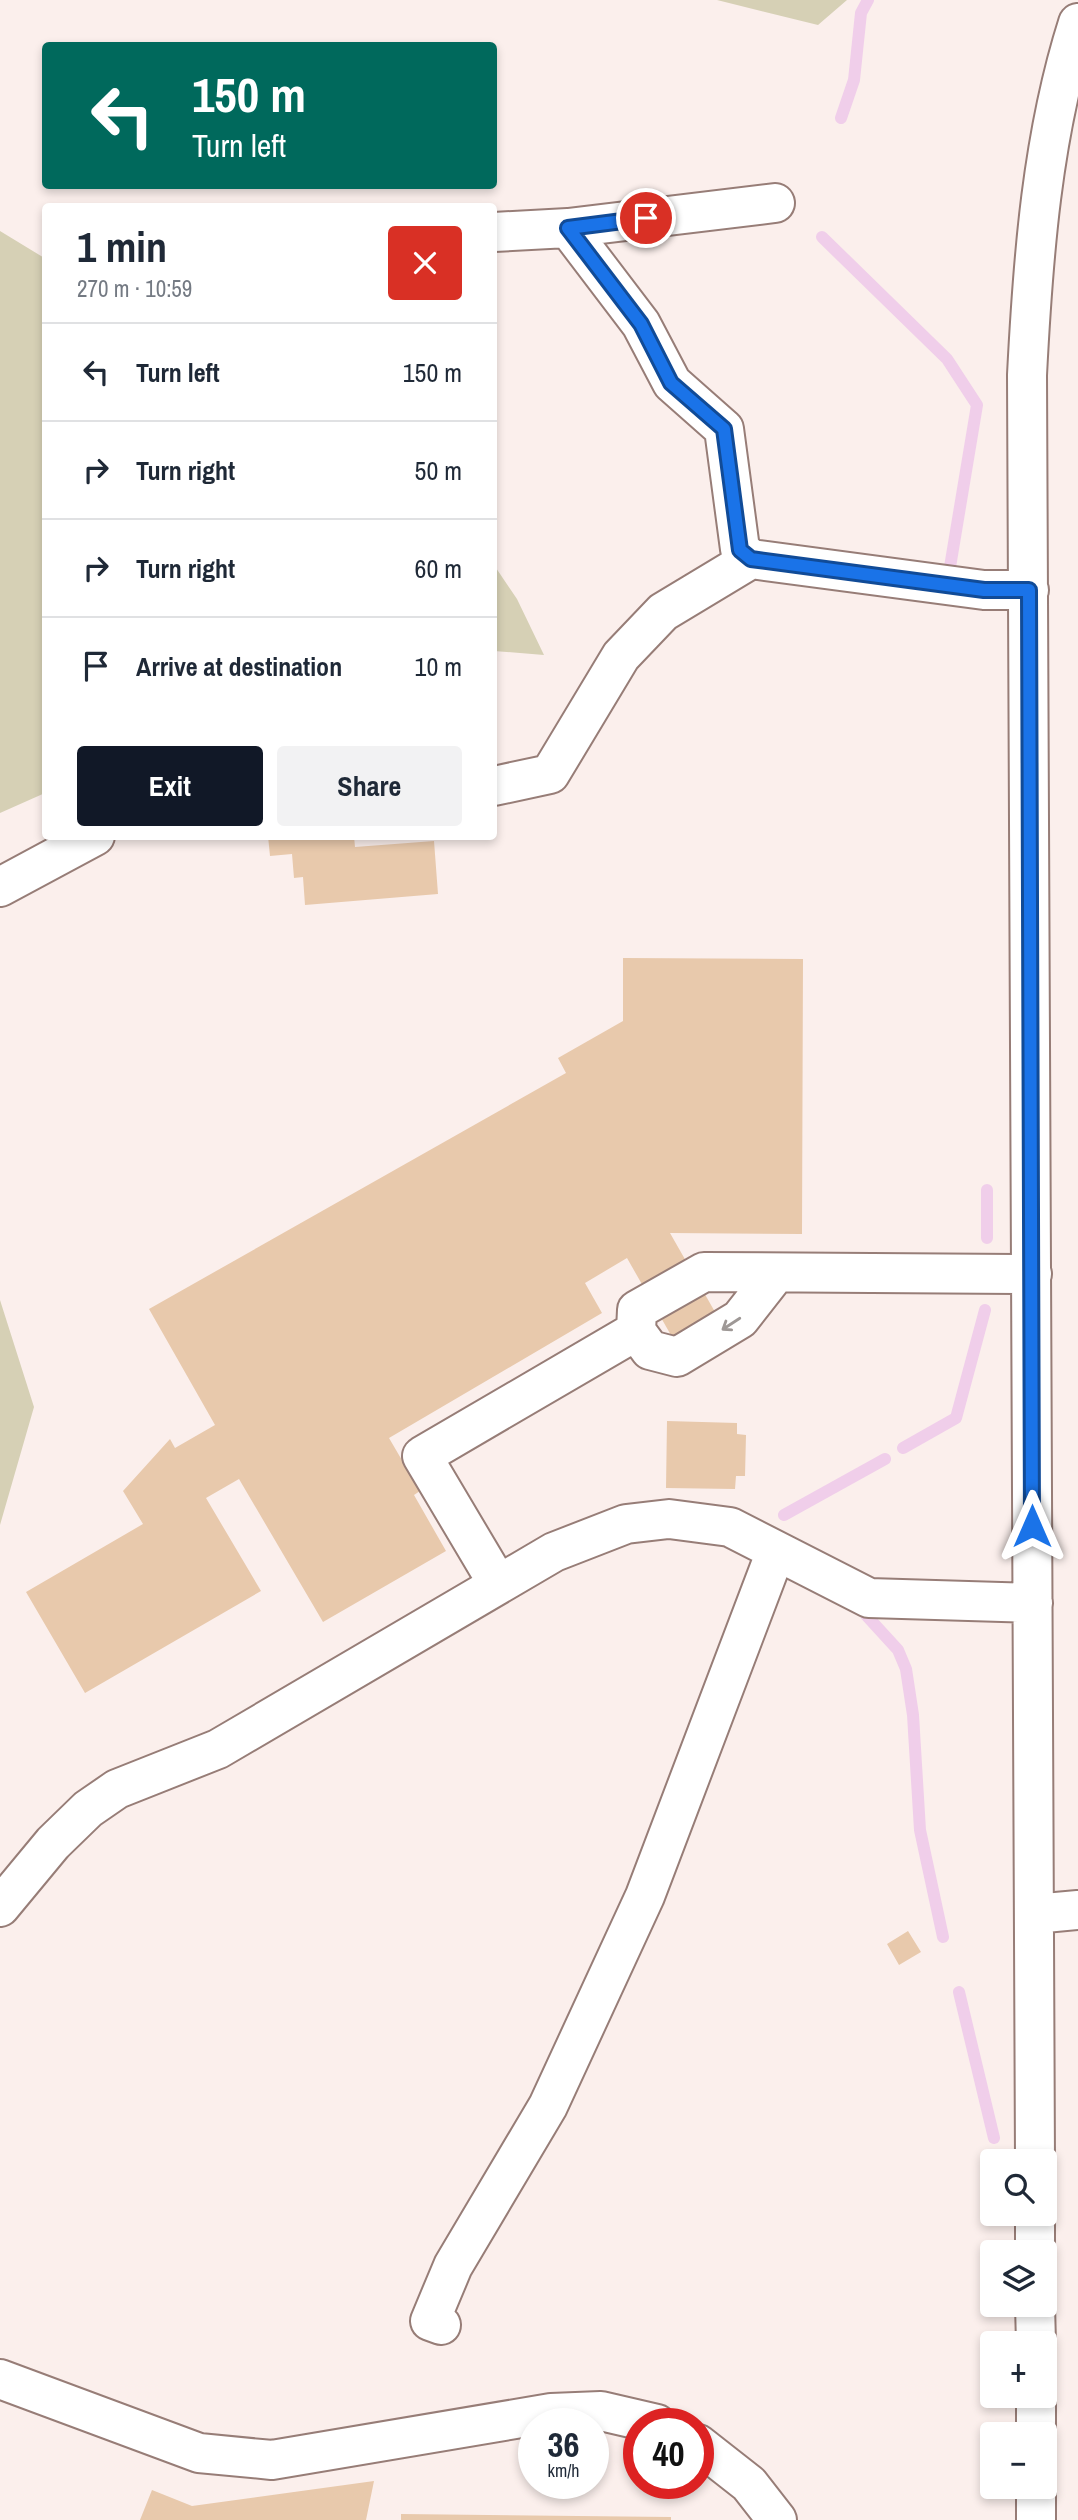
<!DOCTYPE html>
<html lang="en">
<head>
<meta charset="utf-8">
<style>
	body { margin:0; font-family:"Archivo Narrow",sans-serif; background:#f2f2f3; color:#1f2937; height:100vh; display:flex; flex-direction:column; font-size:26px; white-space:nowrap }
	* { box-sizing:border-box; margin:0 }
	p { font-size:23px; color:#747a83 }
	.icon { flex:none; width:38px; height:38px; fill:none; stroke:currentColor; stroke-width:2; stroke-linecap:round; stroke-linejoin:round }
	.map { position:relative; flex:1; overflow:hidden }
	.sheet { position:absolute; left:42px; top:203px; width:455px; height:637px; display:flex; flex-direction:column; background:#fff; border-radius:7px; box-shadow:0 4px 10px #0003 }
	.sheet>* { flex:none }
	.guide { position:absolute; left:42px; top:42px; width:455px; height:147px; border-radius:7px; box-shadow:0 4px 10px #0003; background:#00695c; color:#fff; overflow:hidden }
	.fabs { position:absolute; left:980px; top:2149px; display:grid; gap:14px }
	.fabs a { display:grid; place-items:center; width:77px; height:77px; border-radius:7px; background:#fff; box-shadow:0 4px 10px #0003; font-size:35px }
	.speed { position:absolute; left:518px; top:2408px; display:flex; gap:14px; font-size:35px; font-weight:700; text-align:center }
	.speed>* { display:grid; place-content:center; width:91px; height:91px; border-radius:50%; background:#fff; box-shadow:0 4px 10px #0003; line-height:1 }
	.speed small { font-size:18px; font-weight:400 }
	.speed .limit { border:10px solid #d22; background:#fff; color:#111 }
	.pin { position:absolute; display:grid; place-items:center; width:60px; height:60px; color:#fff; margin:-30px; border:4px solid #fff; border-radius:50%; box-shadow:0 2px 7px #0007 }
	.me { position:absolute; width:77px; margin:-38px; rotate:0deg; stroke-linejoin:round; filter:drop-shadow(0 0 5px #0008) }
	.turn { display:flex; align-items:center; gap:24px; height:147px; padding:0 35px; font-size:32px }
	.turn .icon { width:91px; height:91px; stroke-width:2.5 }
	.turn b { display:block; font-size:49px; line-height:60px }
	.round { display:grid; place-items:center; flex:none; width:74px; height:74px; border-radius:7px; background:#f2f2f3 }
	.summary { display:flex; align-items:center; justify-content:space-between; height:119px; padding:0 35px }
	h1 { font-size:42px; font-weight:700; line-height:52px }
	.cta { display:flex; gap:14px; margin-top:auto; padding:14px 35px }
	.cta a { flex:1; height:80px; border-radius:7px; background:#111827; color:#fff; font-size:28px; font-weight:700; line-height:80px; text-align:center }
	.cta a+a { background:#f2f2f3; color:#1f2937 }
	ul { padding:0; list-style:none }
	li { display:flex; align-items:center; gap:21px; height:98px; padding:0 35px; border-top:2px solid #e0e1e3 }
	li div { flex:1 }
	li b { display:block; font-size:26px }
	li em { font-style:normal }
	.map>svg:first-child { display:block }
</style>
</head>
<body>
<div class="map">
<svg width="1078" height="2520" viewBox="0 0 1078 2520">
	<rect width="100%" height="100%" fill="#fbefec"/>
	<!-- green -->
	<path fill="#d6d0b5" d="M717 0H847L818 25Z
		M0 231 46 259 45 793 0 813Z
		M494 565 517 599 544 655 494 651Z
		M0 1300 34 1407 0 1525Z"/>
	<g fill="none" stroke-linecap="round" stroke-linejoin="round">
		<!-- stream -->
		<path stroke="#f0ceea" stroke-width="12" d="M841 118 854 80 861 13 868 0
			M822 237 947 359 977 405 950 567
			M987 1238V1190
			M903 1448 956 1418 985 1310
			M784 1515 885 1459
			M866 1615 898 1650 906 1669 913 1715 920 1830 943 1937
			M959 1992 994 2138"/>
	</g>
	<!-- building -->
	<path fill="#e8c9ac" d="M268 836H354L355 847 434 841 438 894 305 905 303 877 294 878 292 854 270 856Z
		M623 958 803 959 802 1234 670 1233 719 1319 676 1344 627 1258 585 1283 602 1313 389 1438 420 1491 414 1495 446 1551 323 1622 239 1479 206 1498 261 1591 85 1693 26 1592 143 1524 123 1491 170 1439 175 1448 215 1425 149 1309 566 1073 558 1058 623 1021Z
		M667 1421 737 1423V1434L746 1435 745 1476H736L735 1489 666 1488Z
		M908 1931 921 1952 899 1965 887 1944Z
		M374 2481 366 2520H140L152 2490 192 2506Z
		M401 2514 671 2517V2520H401Z"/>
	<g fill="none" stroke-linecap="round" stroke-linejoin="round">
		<defs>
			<path id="minor" d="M568 228 775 203
				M494 232 568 228 641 324 672 383 724 429 740 549 751 559 984 590H1029
				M494 786 550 774 621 656 663 612 751 559
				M0 887 95 836
				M776 1273 740 1319 677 1357 650 1350 636 1331 637 1310 704 1272 1032 1274
				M498 1584 422 1456 636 1331
				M0 1907 53 1843 88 1809 117 1789 218 1749 554 1552 626 1524 669 1519 730 1527 869 1598 1033 1603
				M1034 1914 1078 1910
				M1035 2161 1027 375C1033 257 1042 136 1078 23
				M1035 2214V2252
				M1035 2305 1036 2343
				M441 2325 430 2321 453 2266 548 2106 645 1896 776 1551
				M0 2379 199 2453 272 2460 551 2413 601 2411 657 2424
				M1036 2396V2434
				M698 2444 749 2484 777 2520
				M1036 2487V2520"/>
		</defs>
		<!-- minor casing -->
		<use href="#minor" stroke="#977d77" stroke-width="42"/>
		<!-- minor -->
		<use href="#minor" stroke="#fff" stroke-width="38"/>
	</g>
	<!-- one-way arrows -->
	<defs><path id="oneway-shaft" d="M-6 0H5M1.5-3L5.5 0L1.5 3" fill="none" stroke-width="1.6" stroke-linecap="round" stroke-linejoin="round" transform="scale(1.75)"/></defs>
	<use stroke="#9e9896" href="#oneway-shaft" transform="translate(731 1324) rotate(147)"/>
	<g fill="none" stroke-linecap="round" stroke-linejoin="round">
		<defs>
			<path id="route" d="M646 218 568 228 641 324 671 383 724 429 740 550 751 559 984 590H1029L1032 1526"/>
		</defs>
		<!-- route casing -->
		<use href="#route" stroke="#114b97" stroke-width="18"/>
		<!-- route -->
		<use href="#route" stroke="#1a73e8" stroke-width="12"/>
	</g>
</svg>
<div class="fabs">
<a><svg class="icon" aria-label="search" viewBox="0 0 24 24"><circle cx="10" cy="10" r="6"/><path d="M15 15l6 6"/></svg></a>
<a><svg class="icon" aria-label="layers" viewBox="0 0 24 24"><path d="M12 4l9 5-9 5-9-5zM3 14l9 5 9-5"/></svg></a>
<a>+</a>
<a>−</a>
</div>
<div class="speed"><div>36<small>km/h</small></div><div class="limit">40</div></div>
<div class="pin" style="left:646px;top:218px;background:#d93025"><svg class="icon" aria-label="arrive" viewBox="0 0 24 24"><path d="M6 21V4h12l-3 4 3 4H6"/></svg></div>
<svg class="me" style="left:1032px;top:1526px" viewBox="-20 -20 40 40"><path d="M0-17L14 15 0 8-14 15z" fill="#1a73e8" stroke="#fff" stroke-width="4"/></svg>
<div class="guide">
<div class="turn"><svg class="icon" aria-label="left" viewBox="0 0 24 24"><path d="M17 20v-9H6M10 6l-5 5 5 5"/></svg><div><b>150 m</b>Turn left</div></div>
</div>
<section class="sheet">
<div class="summary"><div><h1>1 min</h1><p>270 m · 10:59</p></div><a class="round" style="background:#d93025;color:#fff"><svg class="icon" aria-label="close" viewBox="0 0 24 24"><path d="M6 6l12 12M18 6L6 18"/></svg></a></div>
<ul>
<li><svg class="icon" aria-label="left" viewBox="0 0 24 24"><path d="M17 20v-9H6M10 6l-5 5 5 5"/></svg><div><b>Turn left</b></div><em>150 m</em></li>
<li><svg class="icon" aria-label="right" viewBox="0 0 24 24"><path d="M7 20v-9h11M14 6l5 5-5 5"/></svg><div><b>Turn right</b></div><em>50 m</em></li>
<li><svg class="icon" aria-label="right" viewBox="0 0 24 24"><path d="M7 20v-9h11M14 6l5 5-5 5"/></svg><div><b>Turn right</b></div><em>60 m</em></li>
<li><svg class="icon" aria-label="arrive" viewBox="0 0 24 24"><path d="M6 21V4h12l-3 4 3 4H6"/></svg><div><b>Arrive at destination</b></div><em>10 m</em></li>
</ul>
<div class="cta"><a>Exit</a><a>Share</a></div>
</section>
</div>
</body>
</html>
